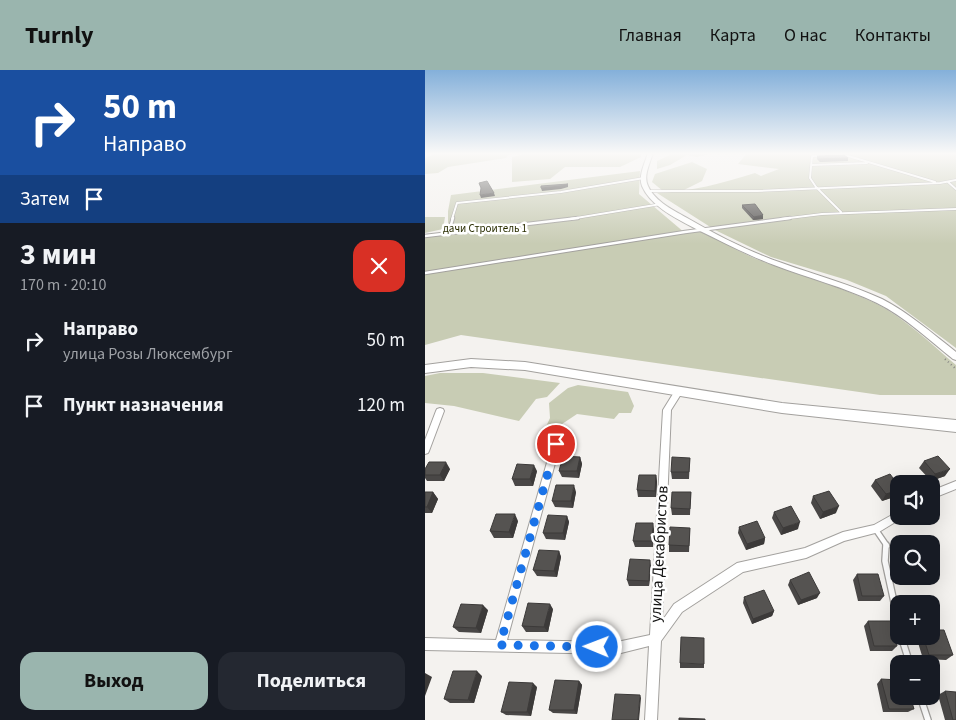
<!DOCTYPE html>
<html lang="ru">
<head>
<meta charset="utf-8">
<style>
	body { margin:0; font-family:"Source Sans 3",sans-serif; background:#242831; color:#f1f3f6; height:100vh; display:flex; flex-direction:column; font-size:19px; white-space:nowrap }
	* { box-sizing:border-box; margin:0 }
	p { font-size:16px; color:#9ea1a6 }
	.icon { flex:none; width:28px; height:28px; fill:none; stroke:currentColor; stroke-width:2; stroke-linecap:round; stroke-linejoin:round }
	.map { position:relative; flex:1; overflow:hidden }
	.side { display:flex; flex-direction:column; background:#171b24; width:425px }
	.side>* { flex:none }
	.top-card { background:#1a4fa0; color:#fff; overflow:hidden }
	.fabs { position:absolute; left:465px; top:405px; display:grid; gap:10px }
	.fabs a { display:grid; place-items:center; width:50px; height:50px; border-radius:10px; background:#171b24; box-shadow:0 5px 20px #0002; font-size:25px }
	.pin { position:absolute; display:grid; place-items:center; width:42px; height:42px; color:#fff; margin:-21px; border:2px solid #fff; border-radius:50%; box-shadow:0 1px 5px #0007 }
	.me { position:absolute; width:55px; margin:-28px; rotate:271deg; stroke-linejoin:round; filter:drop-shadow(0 0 4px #0008) }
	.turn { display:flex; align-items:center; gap:18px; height:105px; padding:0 20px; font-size:22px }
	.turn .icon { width:65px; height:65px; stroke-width:2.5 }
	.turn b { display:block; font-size:35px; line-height:42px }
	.then { display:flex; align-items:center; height:48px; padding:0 20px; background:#0003; gap:10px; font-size:19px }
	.round { display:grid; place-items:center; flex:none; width:52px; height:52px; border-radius:15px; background:#242831 }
	.summary { display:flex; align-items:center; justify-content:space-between; height:85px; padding:0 20px }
	h1 { font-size:30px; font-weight:700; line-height:38px }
	.primary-button { display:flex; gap:10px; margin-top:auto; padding:10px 20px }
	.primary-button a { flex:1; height:58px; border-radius:15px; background:#9ab5ae; color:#111; font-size:20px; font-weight:700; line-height:58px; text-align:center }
	.primary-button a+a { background:#242831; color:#f1f3f6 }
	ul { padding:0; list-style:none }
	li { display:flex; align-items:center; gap:15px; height:65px; padding:0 20px }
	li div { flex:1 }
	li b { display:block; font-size:19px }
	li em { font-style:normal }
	header { display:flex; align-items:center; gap:30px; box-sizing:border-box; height:70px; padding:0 25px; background:#9ab5ae; color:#111 }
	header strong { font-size:24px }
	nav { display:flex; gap:28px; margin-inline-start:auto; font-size:18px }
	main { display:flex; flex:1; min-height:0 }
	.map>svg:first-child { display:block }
</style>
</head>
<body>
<header>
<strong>Turnly</strong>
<nav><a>Главная</a><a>Карта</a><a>О нас</a><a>Контакты</a></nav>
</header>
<main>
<section class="side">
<div class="top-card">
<div class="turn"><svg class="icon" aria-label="right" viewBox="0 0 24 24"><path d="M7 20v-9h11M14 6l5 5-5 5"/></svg><div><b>50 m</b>Направо</div></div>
<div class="then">Затем<svg class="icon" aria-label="arrive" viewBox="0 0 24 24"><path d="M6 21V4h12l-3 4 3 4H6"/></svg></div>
</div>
<div class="summary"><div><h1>3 мин</h1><p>170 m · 20:10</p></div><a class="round" style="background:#d93025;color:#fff"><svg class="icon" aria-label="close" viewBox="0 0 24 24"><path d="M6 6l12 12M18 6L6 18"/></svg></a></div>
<ul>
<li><svg class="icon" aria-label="right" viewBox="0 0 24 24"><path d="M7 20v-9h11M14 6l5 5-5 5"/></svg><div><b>Направо</b><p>улица Розы Люксембург</p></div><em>50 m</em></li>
<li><svg class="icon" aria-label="arrive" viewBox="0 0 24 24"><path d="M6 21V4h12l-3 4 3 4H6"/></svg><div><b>Пункт назначения</b></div><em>120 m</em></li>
</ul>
<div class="primary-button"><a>Выход</a><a>Поделиться</a></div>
</section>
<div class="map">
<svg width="531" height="650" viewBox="0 0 531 650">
	<rect width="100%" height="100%" fill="#f4f2ef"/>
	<!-- green -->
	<path fill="#c8ccb4" d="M14 83H84L81 88 23 97 13 103 0 104V88Z
		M105 83H216V87L195 97H140L125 109 87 112V87Z
		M249 83H287L272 87 262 85 245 95 232 99V91Z
		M322 83H379L384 85 418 84 417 83H531V278L461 226 422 210 346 187 290 160 232 123C266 122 297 113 330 103L336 106 354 99 313 94Z
		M267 92 282 99 277 111 259 120 238 121 227 112 230 104Z
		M215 101 214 124 260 163 272 158C294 170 315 183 339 192 376 206 414 216 450 233 480 248 506 274 531 295V325H455L36 265 0 275V166L23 163V141L26 125Z
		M0 147H20L18 159 0 163Z
		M15 303H58L135 313 122 327 111 329 94 351 29 336 0 333V306Z
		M153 315 203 322 209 336 206 343H194L189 349 152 344 137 354 134 361 124 369 118 363 125 348 124 333 143 318Z"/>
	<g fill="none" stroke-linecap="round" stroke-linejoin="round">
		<defs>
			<path id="service-far3" d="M387 95 442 93
				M523 112 531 119
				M223 121H332L515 113 531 110
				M416 142 391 117 385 108 387 86 420 85 510 112
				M27 149 32 133 136 122 219 108
				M145 149 236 134
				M356 149 397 144 531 139"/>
			<path id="service-far2" d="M23 164 28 148
				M0 166 153 148
				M0 203 260 162 365 148"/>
			<path id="service-far1" d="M451 460 462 476"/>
			<path id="service" d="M461 475 460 491 474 555
				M476 566 485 594
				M495 626 503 650"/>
			<path id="minor" d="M254 318 258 321 246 340 237 551 249 534 312 493 380 478 418 462 449 455 474 441V446H478L477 448 454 462 419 471 381 488 318 502 257 542 236 571 232 650H220L224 576 192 584 0 580V568L71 570 127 375 128 373 131 372 134 373 135 375 82 570 192 572 225 565 238 340 251 319Z
				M15 338 18 339 19 341 4 381 3 383 0 384V370L11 341 12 339Z
				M531 411V419L506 429V421Z"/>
			<path id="tertiary" d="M223 83H228C225 93 218 106 223 116 230 132 250 141 264 149 293 166 325 182 357 193 390 205 425 214 457 229 484 243 507 263 531 282V290L528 289C503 269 480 247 452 233 419 217 383 208 349 195 322 185 298 172 273 160 254 150 226 137 217 116 213 106 220 93 223 83Z"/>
			<path id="trunk" d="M46 289 100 292 357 333 531 350V362L357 343 100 300 46 297 0 303V295Z"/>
		</defs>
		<!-- service-far3 casing -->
		<use href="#service-far3" stroke="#a3a19e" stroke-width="3"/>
		<!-- service-far2 casing -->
		<use href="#service-far2" stroke="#a3a19e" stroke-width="4.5"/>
		<!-- service-far1 casing -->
		<use href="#service-far1" stroke="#a3a19e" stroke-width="7"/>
		<!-- service casing -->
		<use href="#service" stroke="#a3a19e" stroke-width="8"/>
		<!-- minor casing -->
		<use href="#minor" stroke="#a3a19e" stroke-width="2"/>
		<!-- tertiary casing -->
		<use href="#tertiary" stroke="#a3a19e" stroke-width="2"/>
		<!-- trunk casing -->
		<use href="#trunk" stroke="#a3a19e" stroke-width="2"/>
		<!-- path -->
		<path stroke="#888785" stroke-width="2" stroke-dasharray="1 3" stroke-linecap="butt" d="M520 289 531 299"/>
		<!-- service-far3 -->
		<use href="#service-far3" stroke="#fff" stroke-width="2"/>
		<!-- service-far2 -->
		<use href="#service-far2" stroke="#fff" stroke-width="2.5"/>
		<!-- service-far1 -->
		<use href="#service-far1" stroke="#fff" stroke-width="4.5"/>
		<!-- service -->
		<use href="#service" stroke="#fff" stroke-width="5.5"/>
		<!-- minor -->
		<use href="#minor" fill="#fff" fill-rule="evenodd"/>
		<!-- tertiary -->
		<use href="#tertiary" fill="#fff" fill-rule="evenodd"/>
		<!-- trunk -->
		<use href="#trunk" fill="#fff" fill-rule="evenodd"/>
	</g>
	<!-- wall -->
	<path fill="#494746" d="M392 86 423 88V91L395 92 392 89Z
		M317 135 338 149 328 150 317 138Z
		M155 387 157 394 154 408 137 407 134 401Z
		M265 388 264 409H247L246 402Z
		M499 391 520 406 506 411 494 398Z
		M0 399H25L19 411H2L0 408Z
		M112 401 108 416H90L87 409Z
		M231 405 232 412 231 427H213L212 420Z
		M450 410 472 426 457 431 446 416Z
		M0 422H8L13 429 7 443H0Z
		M151 422 148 438 130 437 127 431Z
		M266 422 265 445H247L246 438Z
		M388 426 411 443 395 449 386 433Z
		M349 442 373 459 356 465 347 448Z
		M142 446 144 452 140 470 121 469 118 463Z
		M93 451 88 468H69L65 461Z
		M314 457 340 468 339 474 321 480 313 463Z
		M265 458 264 482H244V475Z
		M229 459 228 477H210L208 471Z
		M134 481 136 487 132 507 112 506 108 500Z
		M226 496 224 516H204L202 510Z
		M432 504 459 526 455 531H433L428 510Z
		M365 510 392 528 373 535 363 515Z
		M319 527 349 541 347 546 327 554 318 533Z
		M128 539 123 562H101L97 556Z
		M63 540 56 563 34 562 28 557Z
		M443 551 472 576 467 581H445L439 556Z
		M491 566H506L528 585 521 590 498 589Z
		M255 593 279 594V598H255Z
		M57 606 49 633H25L19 629Z
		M456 609 489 639 483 642H458L452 614Z
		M154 611 157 615 152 644 128 643 124 640Z
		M112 617 106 646 81 645 76 642Z
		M520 621 531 650H520L513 625Z"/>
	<!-- shaded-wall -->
	<path fill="#3c3a39" d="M143 114V117L136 119 117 121 116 118Z
		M69 123 70 126 56 128 55 125Z
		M338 145V149L328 150 329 147Z
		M155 387 157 394 154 408 152 401Z
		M21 392 25 399 19 411 15 405Z
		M109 395 112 401 108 416 105 409Z
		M525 399 520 406 506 411 510 404Z
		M231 405 232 412 231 427 230 421Z
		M149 415 151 422 148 438 146 431Z
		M474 420V423L472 426 457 431 461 424Z
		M8 422 13 429 7 443 2 437Z
		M414 436 411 443 395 449 398 442Z
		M90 444 93 451 88 468 84 462Z
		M142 446 144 452 140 470 138 463Z
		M375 452 373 459 356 465 358 458Z
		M228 453 229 459 228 477 227 471Z
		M340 468 339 474 321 480 322 474Z
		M134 481 136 487 132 507 129 501Z
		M225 490 226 496 224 516V511Z
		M395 523 392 528 373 535 376 530Z
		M125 534 128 539 123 562 119 557Z
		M58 535 63 540 56 563 51 558Z
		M349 541 347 546 327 554 328 549Z
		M52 601 57 606 49 633 43 630Z
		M0 603 7 607 0 626Z
		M154 611 157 615 152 644 149 640Z
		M108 613 112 617 106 646 102 642Z
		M215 625 216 628 214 650H213Z"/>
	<!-- building -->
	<path fill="#555351" stroke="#3c3a39" d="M419 85 423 88 395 89 392 86Z
		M62 111 69 123 55 125 56 118 54 113Z
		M143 114 135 116 116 118V116Z
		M330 134 338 145 329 147 317 135Z
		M138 386 155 387 152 401H134Z
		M513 386 525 399 510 404 499 391Z
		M247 387 265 388 264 402H246Z
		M4 392H21L15 405H0V399Z
		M92 394 109 395 105 409H87Z
		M465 404 474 416V420L461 424 450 410Z
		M214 405H231L230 421 212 420Z
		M131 415H149L146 431H127Z
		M404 421 414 436 398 442 388 426Z
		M0 422H8L2 437H0Z
		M247 422H266L265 439 246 438Z
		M366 436 375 452 358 458 349 442Z
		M71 444H90L84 462 65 461Z
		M123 445 142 446 138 463H118Z
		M332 451 340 468 322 474 314 457Z
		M211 453H228L227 471H208Z
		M245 457 265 458 264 476 244 475Z
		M114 480 134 481 129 501 108 500Z
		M205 489 225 490 224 511 202 510Z
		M384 502 395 523 376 530 365 510Z
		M432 504H453L459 526H437Z
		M339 520 349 541 328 549 319 527Z
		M103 533 125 534 119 557 97 556Z
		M36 534 58 535 51 558 28 557Z
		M443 551H466L472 576H449Z
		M506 560H519L528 585H504L498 566H506Z
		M256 567 279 568V594L255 593Z
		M28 601H52L43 630 19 629Z
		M456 609 474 610V626H485L489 639H464Z
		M130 610 154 611 149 640H124Z
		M84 612 108 613 102 642H76Z
		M520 621 531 622V650H528Z
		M190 624 215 625 213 650H187Z
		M254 648 280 649V650H254Z"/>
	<!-- sky -->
	<linearGradient id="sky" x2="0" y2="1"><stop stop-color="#84b0da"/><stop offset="0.48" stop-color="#faf9f8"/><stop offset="1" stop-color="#faf9f8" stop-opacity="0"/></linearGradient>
	<rect width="531" height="174" fill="url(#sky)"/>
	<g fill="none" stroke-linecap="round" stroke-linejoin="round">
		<!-- route -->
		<path stroke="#1a73e8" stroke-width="9" stroke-dasharray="0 16.2" d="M131 374 75 575 172 577"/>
	</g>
	<g text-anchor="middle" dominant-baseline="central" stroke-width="5" stroke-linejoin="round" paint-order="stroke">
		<!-- far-park labels -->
		<g font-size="11" fill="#292d00" stroke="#fff">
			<text x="60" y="158">дачи Строитель 1</text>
		</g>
		<!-- near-street labels -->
		<g font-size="16" fill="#131312" stroke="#fff">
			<text transform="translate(234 484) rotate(-87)">улица Декабристов</text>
		</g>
	</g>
</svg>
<div class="fabs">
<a><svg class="icon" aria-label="sound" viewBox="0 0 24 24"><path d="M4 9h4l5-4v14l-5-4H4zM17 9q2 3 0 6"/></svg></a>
<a><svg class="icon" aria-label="search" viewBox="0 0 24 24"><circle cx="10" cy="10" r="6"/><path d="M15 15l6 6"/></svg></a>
<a>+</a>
<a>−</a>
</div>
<div class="pin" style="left:131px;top:374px;background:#d93025"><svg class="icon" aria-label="arrive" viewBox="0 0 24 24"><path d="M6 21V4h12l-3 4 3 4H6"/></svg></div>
<svg class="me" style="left:172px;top:577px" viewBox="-20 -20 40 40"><circle r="17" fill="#1a73e8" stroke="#fff" stroke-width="3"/><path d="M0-11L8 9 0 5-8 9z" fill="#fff"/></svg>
</div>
</main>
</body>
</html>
